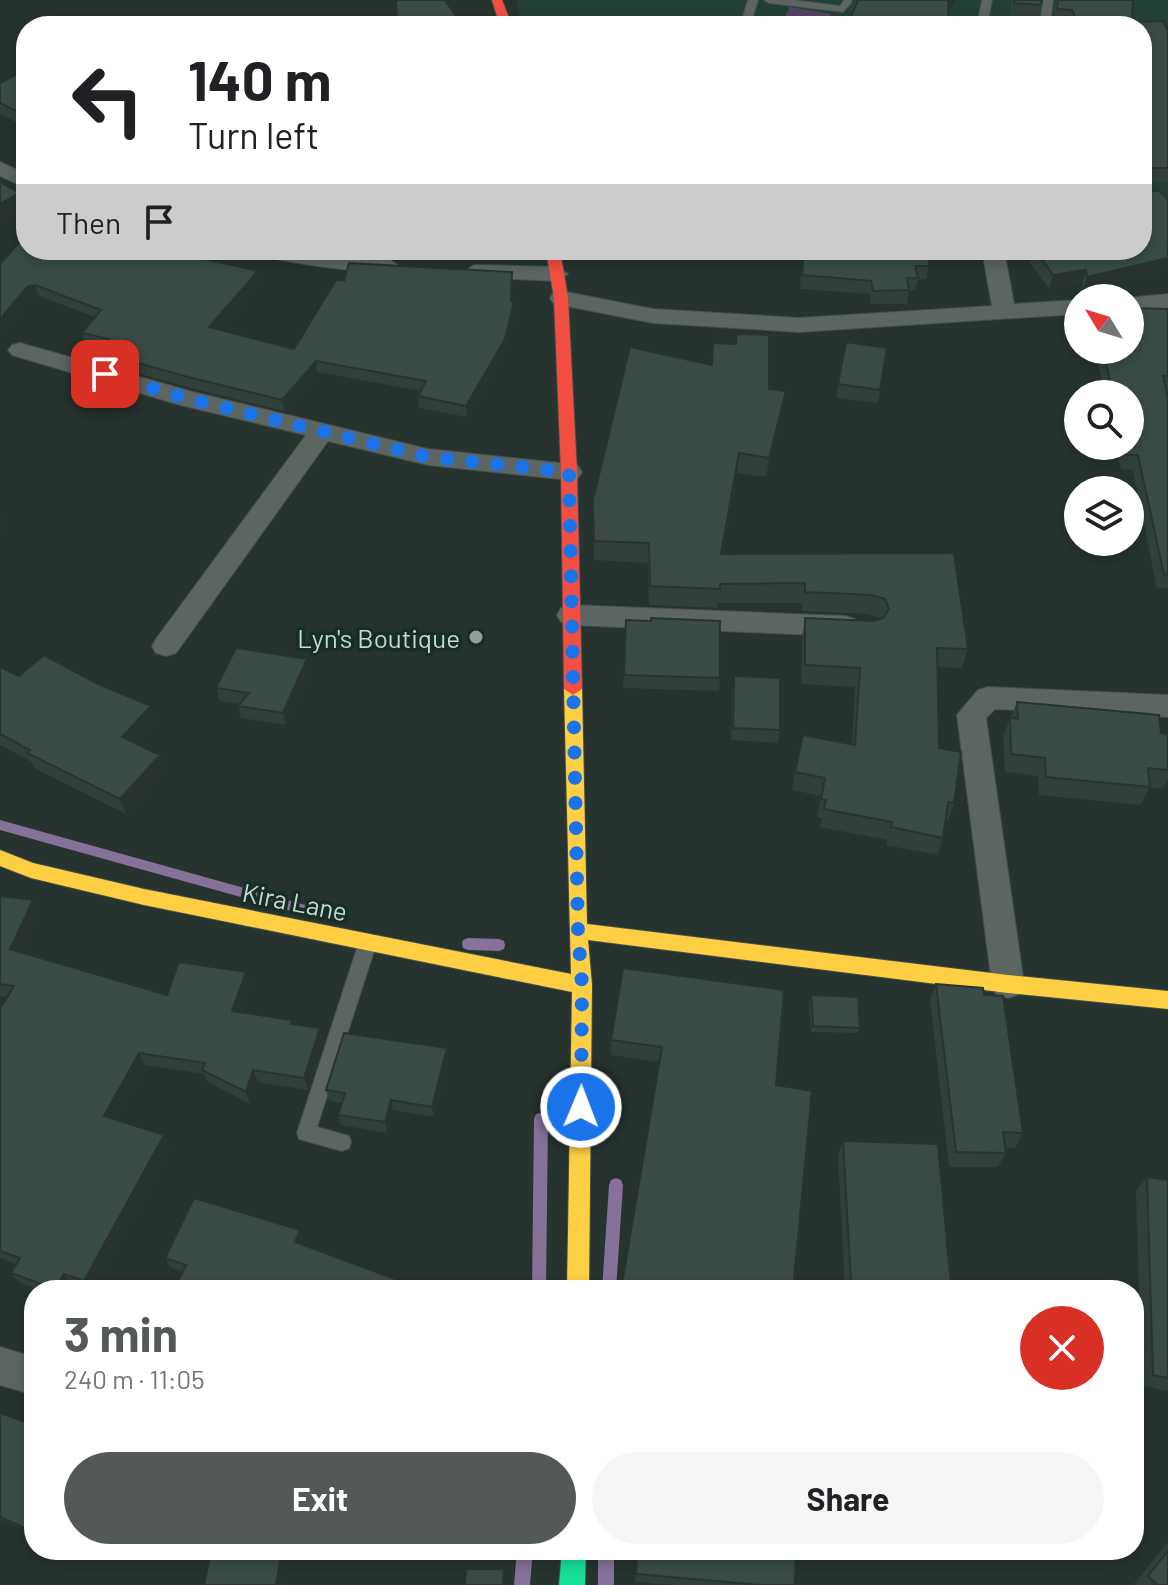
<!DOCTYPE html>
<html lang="en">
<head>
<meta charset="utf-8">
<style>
	body { margin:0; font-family:Barlow,sans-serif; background:#f6f6f6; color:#202124; height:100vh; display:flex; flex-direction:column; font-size:30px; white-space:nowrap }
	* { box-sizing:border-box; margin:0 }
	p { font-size:26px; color:#757577 }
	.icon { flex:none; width:44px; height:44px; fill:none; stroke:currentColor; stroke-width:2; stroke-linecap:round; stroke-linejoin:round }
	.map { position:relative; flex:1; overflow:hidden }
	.details { position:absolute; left:24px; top:1280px; width:1120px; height:280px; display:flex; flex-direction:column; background:#fff; border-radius:32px; box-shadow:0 4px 12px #0003 }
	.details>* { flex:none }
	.top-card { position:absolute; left:16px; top:16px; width:1136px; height:244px; border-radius:32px; box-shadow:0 4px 12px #0003; background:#fff; color:#202124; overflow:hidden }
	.needle { width:52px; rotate:308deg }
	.controls { position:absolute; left:1064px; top:284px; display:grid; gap:16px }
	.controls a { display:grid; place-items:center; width:80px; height:80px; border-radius:50%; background:#fff; box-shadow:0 4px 12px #0003; font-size:40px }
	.pin { position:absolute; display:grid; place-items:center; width:68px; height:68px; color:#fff; margin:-34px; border-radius:16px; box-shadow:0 4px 12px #0006 }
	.me { position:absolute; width:88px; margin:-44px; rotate:1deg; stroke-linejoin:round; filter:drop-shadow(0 0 6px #0008) }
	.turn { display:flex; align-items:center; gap:28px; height:168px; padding:0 40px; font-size:36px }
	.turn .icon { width:104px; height:104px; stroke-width:2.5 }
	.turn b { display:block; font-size:56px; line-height:68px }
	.then { display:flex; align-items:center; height:76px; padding:0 40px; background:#0003; gap:16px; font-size:30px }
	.round { display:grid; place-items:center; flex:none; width:84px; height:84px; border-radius:42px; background:#f6f6f6 }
	.summary { display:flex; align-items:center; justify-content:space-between; height:136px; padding:0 40px }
	h1 { font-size:48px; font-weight:700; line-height:60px; color:#535959 }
	.button { display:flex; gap:16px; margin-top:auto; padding:16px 40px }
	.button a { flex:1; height:92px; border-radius:48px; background:#535959; color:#fff; font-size:32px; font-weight:700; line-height:92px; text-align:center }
	.button a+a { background:#f6f6f6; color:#202124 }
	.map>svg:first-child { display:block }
</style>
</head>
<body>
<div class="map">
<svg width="1168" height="1585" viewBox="0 0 1168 1585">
	<rect width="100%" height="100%" fill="#26332f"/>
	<!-- built -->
	<path fill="#234037" d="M516 0H1168V208L1142 191V26H523Z"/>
	<!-- green -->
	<path fill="#544264" d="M790 7 831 14 825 26H780Z"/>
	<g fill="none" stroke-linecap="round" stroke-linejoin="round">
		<!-- stream -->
		<path fill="#867199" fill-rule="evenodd" d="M0 820 309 906 313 907 315 911 313 915 309 916 0 830Z
			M468 938 499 939 504 941 505 945 504 949 499 951 468 950 463 948 462 944 463 940Z
			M541 1113 546 1114 548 1119 546 1290H532L534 1119 536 1114Z
			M616 1178 621 1180 623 1185 616 1290H602L609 1185 611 1180Z
			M517 1550H533L530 1585H514Z
			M598 1550H614V1585H598Z"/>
		<defs>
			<path id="lane" d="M748 0H758L750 26H740Z
				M764 0H793L840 6 844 0H854L843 12 769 3Z
				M982 0H992L987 26H977Z
				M1043 0H1053L1050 26H1040Z
				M368 935 374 937 377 942 317 1127 349 1136 351 1142 349 1148 342 1151 299 1139 297 1133 359 942 362 937Z"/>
			<path id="street" d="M0 162 26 174V188L0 176Z
				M254 250H301L390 260 401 267C390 281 279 260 257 255Z
				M982 250H1004L1014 304 1078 300V314L799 332 653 323 561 305 553 303 550 298 553 293 561 291 653 309 799 318 992 306Z
				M474 265 557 267 568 274 557 281 466 277 463 272Z
				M1168 294V308L1130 311V298H1126Z
				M20 343 193 392 428 449 569 464 578 466 582 472 578 478 569 480 428 465 328 441 176 653 166 656 156 653 152 646 156 639 306 435 180 405 12 355 8 350 12 345Z
				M571 605 845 616 855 619 859 626 855 633 845 636 571 625 561 622 557 615 561 608Z
				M988 687 1168 695V717L995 709 986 718 1024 984 1020 994 1008 998 996 994 992 984 957 715 978 690Z
				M0 1347 34 1357V1395L0 1385Z"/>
			<path id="fast" d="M562 1550H586L585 1585H559Z"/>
			<path id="slow" d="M573 683 582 689 587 924 1008 975 1168 991V1009L1008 993 588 940 592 985 589 1290H567L572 992 144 905 31 878 0 866V850L33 863 144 889 571 974 564 689Z"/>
			<path id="jam" d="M492 0H502L512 26H500Z
				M546 250H560L568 298 577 472 582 689 573 695 564 689 561 472 554 298Z"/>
		</defs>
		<!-- lane casing -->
		<use href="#lane" stroke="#444f4b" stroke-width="2"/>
		<!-- street casing -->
		<use href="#street" stroke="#444f4b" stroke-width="2"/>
		<!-- fast casing -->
		<use href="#fast" stroke="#444f4b" stroke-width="2"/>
		<!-- slow casing -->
		<use href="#slow" stroke="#444f4b" stroke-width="2"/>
		<!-- jam casing -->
		<use href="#jam" stroke="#444f4b" stroke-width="2"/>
		<!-- lane -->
		<use href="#lane" fill="#5c6562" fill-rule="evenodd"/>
		<!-- street -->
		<use href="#street" fill="#5c6562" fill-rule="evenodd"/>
		<!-- fast -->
		<use href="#fast" fill="#16e098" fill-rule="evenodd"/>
		<!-- slow -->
		<use href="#slow" fill="#ffcf43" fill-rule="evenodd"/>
		<!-- jam -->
		<use href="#jam" fill="#f24e42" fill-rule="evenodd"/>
	</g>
	<!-- wall -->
	<path fill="#32403c" d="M852 0H956L948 14 853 11H850Z
		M1011 0H1042L1038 19 1011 17Z
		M1055 0H1133L1132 22 1168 31V183L1142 182V26H1069L1068 25 1053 23Z
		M26 75V127L0 114V83Z
		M213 250 215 262 258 271 260 282 219 330 294 349 344 281 512 272V301H514L515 313 505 350 467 417 419 408 418 396 421 391 317 372 284 411 191 388 101 363 98 352 101 348 85 344 82 333 95 317 39 296 31 299 0 264Z
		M356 250H466L463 260 356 252Z
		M803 250 929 266 926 279 918 280 915 291H909L907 304H871L869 294 800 289Z
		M1024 250H1142L1083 290 1082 283 1049 289 1023 253Z
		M1168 309V391H1166L1168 398V588L1157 589 1133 470 1121 469 1116 446H1130V394H1105L1095 350H1130Z
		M736 334 769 389 784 410 766 477 737 473 723 554 954 553 968 649 962 668 938 667 939 748 954 803 948 821H946L943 838 938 855 886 845 887 840 820 827 822 818 817 817 821 796 792 790 795 772 852 744 855 687 801 684 802 637 805 618 873 621 881 619 868 614 802 611V603H718V608L649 605 648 563 594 560 593 500 711 365 713 343 735 344Z
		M846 342 887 348 878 403 836 398Z
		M626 620 720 678 719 691 623 688Z
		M307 659 310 672 286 725 241 718 238 706 239 704 220 701 216 688Z
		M0 667 19 676 157 722 136 744 160 755 165 771 126 814 34 768 32 762 0 745Z
		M734 676 780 730 778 743 731 740 732 689Z
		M1017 702 1161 733 1168 734V779L1163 789 1149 788 1141 805 1039 795 1038 776 1005 772 1003 736Z
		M0 896 40 914 22 952 167 995 246 972 250 985 241 1012 294 1024 320 1028 324 1041 308 1090 258 1082 250 1104 208 1082 204 1074 145 1065 115 1120 171 1146 92 1290H87L72 1284 68 1290H39L20 1283 11 1273 16 1264 0 1258V1009L8 997 0 996Z
		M623 968 776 1085 793 1290H622L659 1062 611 1055V1040Z
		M936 984 984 995 1023 1133 1015 1148H1005L1006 1153 998 1167H949L930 1000Z
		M811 995 860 1028 858 1033 811 1032 809 1001Z
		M448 1059 434 1117 393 1110 387 1133 341 1125 338 1115 342 1103 329 1101 326 1090Z
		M843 1141 951 1286 949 1290H845L838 1156Z
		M1147 1177 1168 1180V1391L1142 1386 1136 1191Z
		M304 1239 302 1244 425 1290H180L177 1284 183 1272 170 1267 165 1258Z
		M0 1413 34 1425V1424V1534L0 1519Z
		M1168 1542V1585H1133Z
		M636 1550H796L795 1585H674L635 1582Z"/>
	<!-- shaded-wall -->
	<path fill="#293431" d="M949 0H956L944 21 948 2Z
		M20 193 26 211 0 225V204Z
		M213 250 215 262 204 259Z
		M462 250H466L463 260Z
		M1168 258V271L1083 290 1087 277Z
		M1086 270 1082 283 1049 289 1053 275Z
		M258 271 260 282 212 339 209 327Z
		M35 285 39 296 31 299 0 336V319L27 287Z
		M514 301 515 313 505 350 467 417 466 406Z
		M316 361 317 372 284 411 282 400Z
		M786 391 784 410 766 477 769 458Z
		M739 453 737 473 719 573 721 554Z
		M3 510 8 523 0 531V512Z
		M307 659 310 672 286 725 283 713Z
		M151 706 157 722 128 753 122 737Z
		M160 755 165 771 126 814 120 799Z
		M33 900 40 914 18 962 10 949Z
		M246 972 250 985 237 1024 232 1011Z
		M320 1028 324 1041 308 1090 304 1078Z
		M447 1048 448 1059 434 1117 432 1107Z
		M139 1053 145 1065 111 1128 104 1116Z
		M253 1070 258 1082 250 1104 246 1092Z
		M391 1100 393 1110 387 1133 385 1122Z
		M164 1135 171 1146 92 1290H90L84 1281Z
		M300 1230 304 1239 299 1251 295 1242Z
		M64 1274 72 1284 68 1290H56L55 1289Z
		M236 1281 240 1290H232Z
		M282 1550H289L283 1585H276Z"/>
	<!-- building -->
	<path fill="#3a4b46" stroke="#293431" stroke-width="2" d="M396 0H445L463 26H397Z
		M858 0H949L948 2 949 26H847Z
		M1014 0H1042L1041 5 1014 3Z
		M1058 0H1133L1132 22 1163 21 1168 31V168H1142V26H1078L1072 10 1057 9Z
		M21 72 26 75V116L0 103V83Z
		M0 182 20 193 0 204Z
		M1158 190 1168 199V258L1087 277 1086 270 1053 275 1035 250H1142V194Z
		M26 235V250H213L204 259 258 271 209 327 294 349 336 280 344 281 349 263 512 272 511 301H514L505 339 466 406 418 396 426 381 316 361 282 400 188 377 98 352 109 339 82 333 101 310 35 285 27 287 0 319V264Z
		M804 250H928L929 266H915L918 278H907L909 290 873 291 871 281 802 275Z
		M1130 308 1168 309V376H1163L1168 398V574L1164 575 1138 455H1126L1124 446H1130V394H1113L1103 350H1130Z
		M736 334 769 335V389L786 391 769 458 739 453 721 554 954 553 968 649 937 648 939 748 961 752 954 803 948 802 943 838 891 827 892 822 824 809 826 800 821 799 825 778 795 772 803 735 855 745 860 668 805 665V618L873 621 883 618 889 609 885 599 872 595 805 592V583L720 584V589L650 586 649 543 594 541 593 500 630 347 712 365 713 343 736 344Z
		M846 342 887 348 880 390 838 384Z
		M651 618 720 621V678L624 675 626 620 651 621Z
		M236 648 307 659 283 713 238 706 249 693 216 688Z
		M44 655 96 683 151 706 122 737 160 755 120 799 27 753 30 750 0 734V667L19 676Z
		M734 676 780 678V730L733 728Z
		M1017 702 1159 715 1161 733 1168 734V770L1148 768 1150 787 1046 777 1045 758 1011 754 1010 717 1018 719Z
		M0 896 33 900 10 949 167 995 179 962 246 972 232 1011 292 1020 291 1024 320 1028 304 1078 253 1070 246 1092 202 1070 205 1063 139 1053 104 1116 164 1135 84 1281 64 1274 55 1289 11 1273 20 1258 0 1251V1009L14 986 0 984Z
		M623 968 784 990 776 1085 812 1091 793 1290H656L622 1284 662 1047 611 1040Z
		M936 984 983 988 984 995 1003 996 1023 1133 1003 1132 1006 1153 956 1152Z
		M811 995 858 997 860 1028 813 1026Z
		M344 1033 447 1048 432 1107 391 1100 385 1122 338 1115 345 1093 326 1090Z
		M843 1141 938 1144 951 1286 851 1282Z
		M1147 1177 1168 1180V1378L1153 1375Z
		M194 1198 300 1230 295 1242 425 1290H264L236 1281 232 1290H194L177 1284 186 1265 165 1258Z
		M0 1413 34 1425V1424V1532L0 1517Z
		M211 1550H282L276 1585H204Z
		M637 1550H796L795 1585H760L636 1574Z
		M1168 1551V1585H1157L1148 1576Z
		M466 1569H504L503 1585H465Z"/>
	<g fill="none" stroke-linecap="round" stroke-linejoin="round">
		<!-- route -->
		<path stroke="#1a73e8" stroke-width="14" stroke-dasharray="0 25.2" d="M105 374 189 399 428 457 569 472 578 931 582 985 581 1107"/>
	</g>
	<!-- markers -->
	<circle fill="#919e99" stroke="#172e27" stroke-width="3" cx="476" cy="637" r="8"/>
	<g text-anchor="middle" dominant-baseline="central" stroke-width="7" stroke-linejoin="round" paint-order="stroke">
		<!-- poi labels -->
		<g font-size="26" fill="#cad7d2" stroke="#172e27" text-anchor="end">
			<text x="460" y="637">Lyn's Boutique</text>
		</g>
		<!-- street labels -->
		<g font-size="26" fill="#cad7d2" stroke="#172e27">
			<text transform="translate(295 901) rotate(11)">Kira Lane</text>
		</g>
	</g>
</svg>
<div class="controls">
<a><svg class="needle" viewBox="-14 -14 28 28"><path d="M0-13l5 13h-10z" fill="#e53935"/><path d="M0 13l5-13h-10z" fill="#757577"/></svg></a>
<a><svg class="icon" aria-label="search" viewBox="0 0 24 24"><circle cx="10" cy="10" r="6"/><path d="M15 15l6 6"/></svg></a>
<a><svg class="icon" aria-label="layers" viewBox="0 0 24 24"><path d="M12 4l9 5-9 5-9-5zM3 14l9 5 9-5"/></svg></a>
</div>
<div class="pin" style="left:105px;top:374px;background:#d93025"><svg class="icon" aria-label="arrive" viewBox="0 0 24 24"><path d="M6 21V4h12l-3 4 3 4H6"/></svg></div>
<svg class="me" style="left:581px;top:1107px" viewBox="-20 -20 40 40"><circle r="17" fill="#1a73e8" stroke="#fff" stroke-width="3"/><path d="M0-11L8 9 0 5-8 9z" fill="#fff"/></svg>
<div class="top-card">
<div class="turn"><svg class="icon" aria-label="left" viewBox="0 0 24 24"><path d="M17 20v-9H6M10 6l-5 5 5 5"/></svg><div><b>140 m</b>Turn left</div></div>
<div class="then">Then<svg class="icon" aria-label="arrive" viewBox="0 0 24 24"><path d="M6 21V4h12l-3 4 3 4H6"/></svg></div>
</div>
<section class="details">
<div class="summary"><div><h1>3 min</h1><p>240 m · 11:05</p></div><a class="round" style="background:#d93025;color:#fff"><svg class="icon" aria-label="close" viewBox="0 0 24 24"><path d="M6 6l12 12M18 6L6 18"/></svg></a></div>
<div class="button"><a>Exit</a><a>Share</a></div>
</section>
</div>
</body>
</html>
